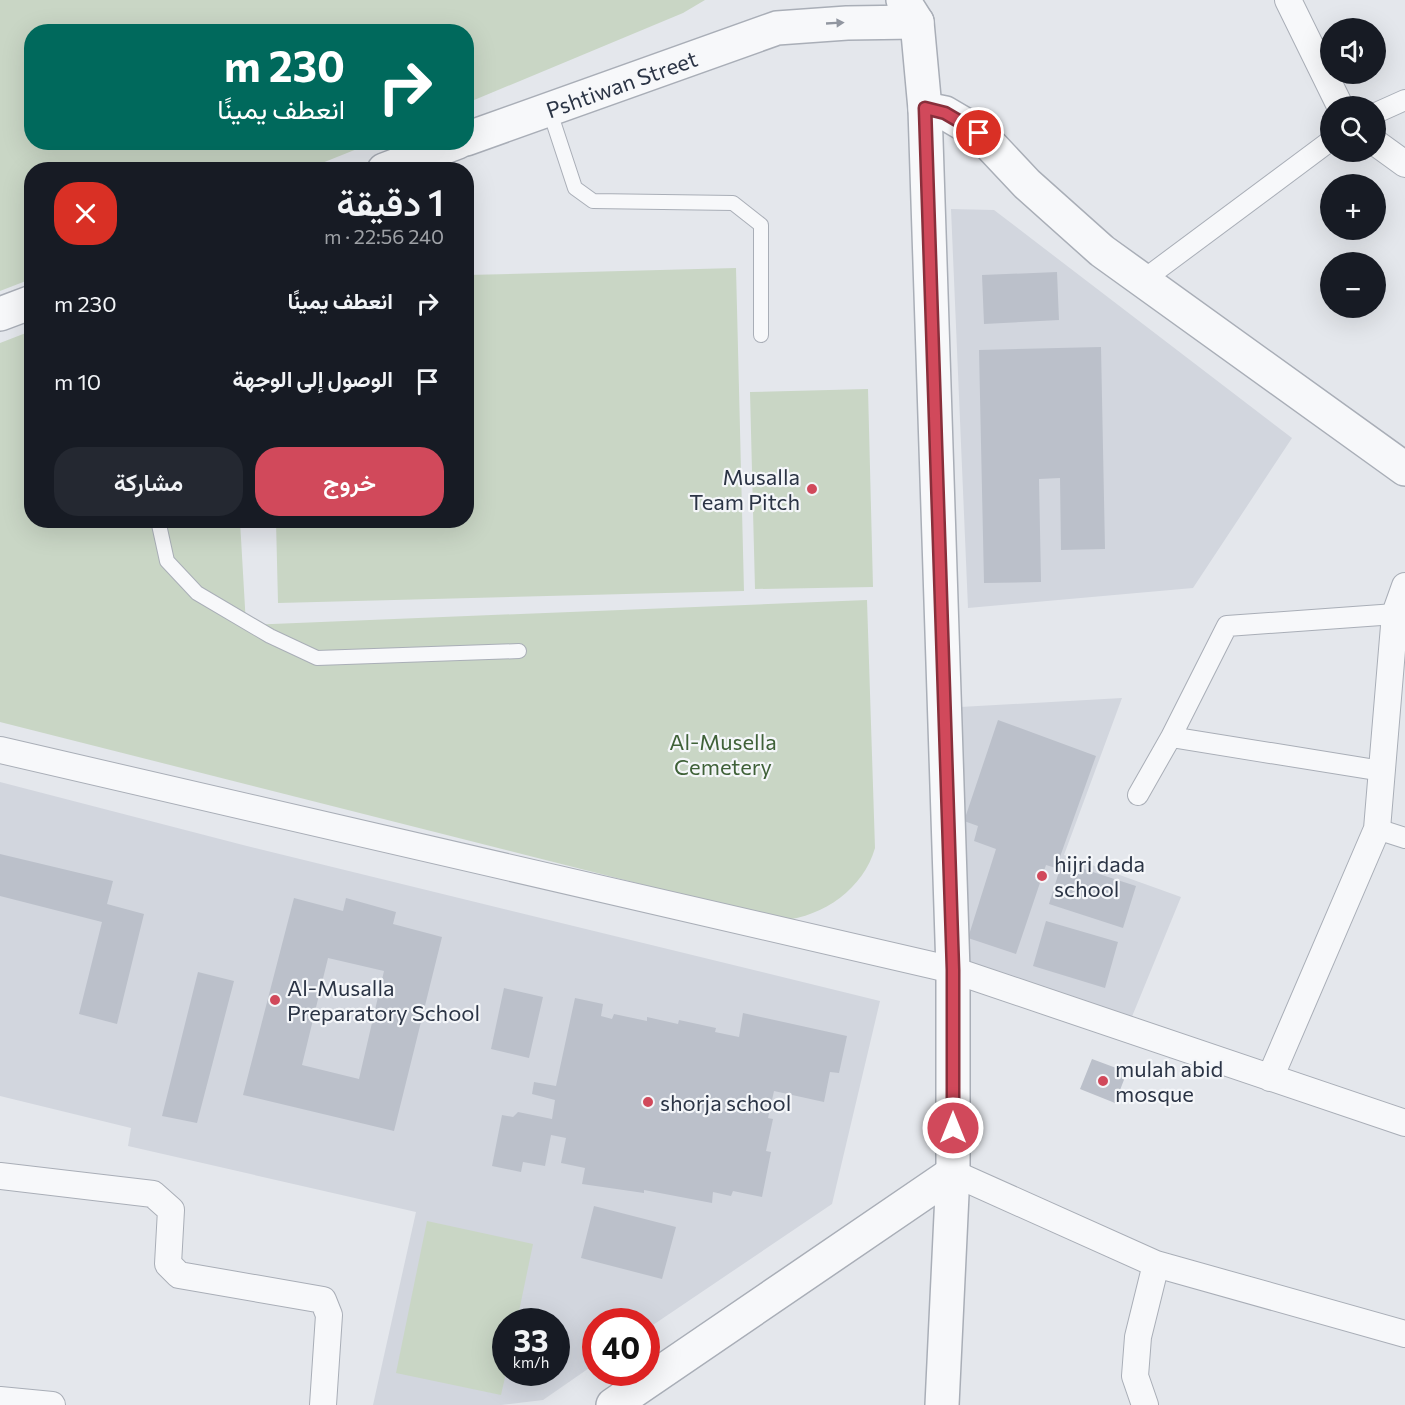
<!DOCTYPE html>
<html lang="ar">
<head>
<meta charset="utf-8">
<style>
	body { margin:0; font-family:Commissioner,Vazirmatn,sans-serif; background:#242831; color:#f1f3f6; direction:rtl; height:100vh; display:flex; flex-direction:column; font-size:22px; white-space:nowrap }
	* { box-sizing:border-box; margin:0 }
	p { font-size:20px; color:#9ea1a6 }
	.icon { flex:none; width:33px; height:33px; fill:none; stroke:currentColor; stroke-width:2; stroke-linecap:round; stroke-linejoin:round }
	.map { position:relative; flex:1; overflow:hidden; direction:ltr }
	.panel { position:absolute; left:24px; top:162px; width:450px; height:366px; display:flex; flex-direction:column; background:#171b24; border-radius:24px; box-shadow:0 6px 24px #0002; direction:rtl }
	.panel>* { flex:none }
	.top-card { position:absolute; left:24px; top:24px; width:450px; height:126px; border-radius:24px; box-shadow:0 6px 24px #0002; direction:rtl; background:#00695c; color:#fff; overflow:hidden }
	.buttons { position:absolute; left:1320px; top:18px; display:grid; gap:12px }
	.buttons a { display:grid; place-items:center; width:66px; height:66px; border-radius:50%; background:#171b24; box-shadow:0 6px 24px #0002; font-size:30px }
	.speed { position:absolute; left:492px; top:1308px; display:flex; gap:12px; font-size:30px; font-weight:700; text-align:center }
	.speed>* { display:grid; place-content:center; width:78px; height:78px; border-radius:50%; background:#171b24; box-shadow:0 6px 24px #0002; line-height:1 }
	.speed small { font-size:15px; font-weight:400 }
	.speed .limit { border:9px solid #d22; background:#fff; color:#111 }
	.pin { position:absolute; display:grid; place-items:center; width:51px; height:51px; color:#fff; margin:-26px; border:3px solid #fff; border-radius:50%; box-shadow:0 2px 6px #0007 }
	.me { position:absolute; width:66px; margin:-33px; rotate:0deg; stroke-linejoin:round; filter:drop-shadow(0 0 4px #0008) }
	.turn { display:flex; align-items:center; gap:21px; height:126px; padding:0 30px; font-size:27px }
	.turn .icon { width:78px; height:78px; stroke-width:2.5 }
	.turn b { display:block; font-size:42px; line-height:51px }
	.round { display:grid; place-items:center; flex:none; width:63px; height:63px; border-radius:24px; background:#242831 }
	.headline { display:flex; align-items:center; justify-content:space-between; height:102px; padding:0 30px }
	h1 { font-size:36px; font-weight:600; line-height:45px }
	.button { display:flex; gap:12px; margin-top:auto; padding:12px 30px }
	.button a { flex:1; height:69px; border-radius:24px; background:#d1495b; color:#fff; font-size:24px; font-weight:600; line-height:69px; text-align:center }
	.button a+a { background:#242831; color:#f1f3f6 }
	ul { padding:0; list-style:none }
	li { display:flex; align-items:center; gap:18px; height:78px; padding:0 30px }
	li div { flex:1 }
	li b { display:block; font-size:22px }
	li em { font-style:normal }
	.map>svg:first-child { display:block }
</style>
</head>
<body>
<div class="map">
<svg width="1405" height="1405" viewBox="0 0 1405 1405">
	<rect width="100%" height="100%" fill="#e4e7ec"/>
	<!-- built -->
	<path fill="#d2d6de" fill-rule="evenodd" d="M951 209 994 210 1292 438 1193 588 968 608Z
		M1122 698 1064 855 1181 897 1131 1019 964 965 960 707Z
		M0 782 243 845 880 1001 832 1204 647 1329 646 1322H596L595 1364 543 1400 501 1405H373L416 1212 128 1146 131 1128 0 1096ZM506 1322H556V1372H506Z"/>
	<!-- green -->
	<path fill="#c9d6c5" d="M0 0H705L683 13 467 103 466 32H32V142L372 143 307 169 32 170 31 279 0 291Z
		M736 268 744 591 278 603 276 521 466 520 467 275Z
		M31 331 32 520 240 521 246 625 867 600 875 848C864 888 823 917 783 920L0 722V343Z
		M868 389 873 587 755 589 750 392Z
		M427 1221 533 1244 517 1321 506 1322V1373L501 1395 396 1373Z"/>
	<!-- building -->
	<path fill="#bbc0ca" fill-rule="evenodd" d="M1057 272 1059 320 984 324 982 275Z
		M1101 347 1105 549 1061 550 1060 478 1039 479 1041 582 984 583 979 350Z
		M998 720 1096 756 1056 868 1046 865 1016 954 968 938 996 849 974 841 978 826 964 821Z
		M0 854 113 881 107 904 144 914 117 1024 79 1014 102 922 0 896Z
		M1062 862 1136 886 1123 928 1049 904Z
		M294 898 343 911 346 898 396 912 393 924 442 937 394 1131 243 1095ZM328 958 384 971 359 1079 302 1065Z
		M1046 921 1118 942 1105 988 1033 966Z
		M198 972 234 981 197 1123 162 1116Z
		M504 988 543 997 529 1058 491 1049Z
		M575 998 603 1004 601 1016 612 1019 614 1014 647 1021V1017L678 1024 679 1020 716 1028 715 1032 739 1037 743 1013 847 1036 839 1073 830 1072 824 1102 774 1091 768 1118 773 1119 766 1151 771 1152 762 1197 733 1191 731 1196 713 1192 712 1203 644 1190V1193L582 1184 585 1168 561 1163 566 1138 551 1135 545 1166 523 1162 521 1172 492 1166 502 1115 513 1117 518 1112 552 1119 555 1100 532 1094 534 1082 556 1086Z
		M1092 1059 1127 1072 1115 1103 1080 1089Z
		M594 1206 676 1227 662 1279 581 1258Z"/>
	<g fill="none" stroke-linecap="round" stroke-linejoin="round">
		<defs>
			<path id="service" d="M549 109 575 188 593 201 733 203 761 225V335
				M158 520 167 561 197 593 270 636 317 658 519 651"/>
			<path id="pedestrian" d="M1376 113 1405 100
				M1142 281 1330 141
				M1382 771 1171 737 1227 626 1395 614
				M1138 795 1171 737
				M1377 829 1405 838"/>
			<path id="minor" d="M1288 0 1340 106
				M1376 143 1405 164
				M0 750 953 970 1405 1123
				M1270 1078 1377 829 1395 614 1405 586
				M953 1173 1156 1264 1405 1334
				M0 1176 153 1194 171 1210 168 1264 179 1275 323 1300 329 1315 323 1405
				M0 1400 52 1405
				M1145 1405 1135 1376 1138 1337 1156 1264"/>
			<g id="tertiary">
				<path d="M903 0 917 22 925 109 953 970V1173L942 1405"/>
				<path d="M925 109 945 113 979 133 1027 184 1102 251 1405 469"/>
				<path id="s1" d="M466 139 777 28 847 23 917 22"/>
				<path d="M384 170 458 142"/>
				<path d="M0 314 32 302"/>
				<path d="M613 1405 953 1173"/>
			</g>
		</defs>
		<!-- service casing -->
		<use href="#service" stroke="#a9aeb7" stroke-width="16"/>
		<!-- pedestrian casing -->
		<use href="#pedestrian" stroke="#a9aeb7" stroke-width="22"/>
		<!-- minor casing -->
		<use href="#minor" stroke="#a9aeb7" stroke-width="28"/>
		<!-- tertiary casing -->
		<use href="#tertiary" stroke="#a9aeb7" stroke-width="36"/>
		<!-- service -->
		<use href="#service" stroke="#f7f8fa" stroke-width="14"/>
		<!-- pedestrian -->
		<use href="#pedestrian" stroke="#f7f8fa" stroke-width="20"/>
		<!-- minor -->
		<use href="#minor" stroke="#f7f8fa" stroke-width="26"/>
		<!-- tertiary -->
		<use href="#tertiary" stroke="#f7f8fa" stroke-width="33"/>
	</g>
	<!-- one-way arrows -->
	<defs><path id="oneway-solid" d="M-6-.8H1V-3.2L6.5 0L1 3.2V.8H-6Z" transform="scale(1.5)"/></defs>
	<use fill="#9196a0" href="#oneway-solid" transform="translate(835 23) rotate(-3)"/>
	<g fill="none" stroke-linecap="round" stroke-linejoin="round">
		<defs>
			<path id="route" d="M953 1128V970L925 108 945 113 979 133"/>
		</defs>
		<!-- route casing -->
		<use href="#route" stroke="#882f3b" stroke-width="15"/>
		<!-- route -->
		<use href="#route" stroke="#d1495b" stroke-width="10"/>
	</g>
	<!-- markers -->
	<g fill="#d1495b" stroke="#f4f6f9" stroke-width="2">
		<circle cx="812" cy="489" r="6"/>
		<circle cx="1042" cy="876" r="6"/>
		<circle cx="275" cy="1000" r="6"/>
		<circle cx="1103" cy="1081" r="6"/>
		<circle cx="648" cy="1102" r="6"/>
	</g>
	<g text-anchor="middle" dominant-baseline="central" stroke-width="4.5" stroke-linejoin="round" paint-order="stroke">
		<!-- street labels -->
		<g font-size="22" fill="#2b3445" stroke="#f4f6f9">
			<text stroke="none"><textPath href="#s1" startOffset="165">Pshtiwan Street</textPath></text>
		</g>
		<!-- poi labels -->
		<g font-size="22" fill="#2b3445" stroke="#f4f6f9" text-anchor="start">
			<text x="800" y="476" text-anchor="end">Musalla<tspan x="800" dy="25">Team Pitch</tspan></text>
			<text x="1054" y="863">hijri dada<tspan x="1054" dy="25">school</tspan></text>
			<text x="287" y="987">Al-Musalla<tspan x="287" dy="25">Preparatory School</tspan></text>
			<text x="1115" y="1068">mulah abid<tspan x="1115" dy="25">mosque</tspan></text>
			<text x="660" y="1102">shorja school</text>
		</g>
		<!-- park labels -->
		<g font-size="22" fill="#3f6138" stroke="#f4f6f9">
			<text x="723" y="741">Al-Musella<tspan x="723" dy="25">Cemetery</tspan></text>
		</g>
	</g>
</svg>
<div class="buttons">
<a><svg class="icon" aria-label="sound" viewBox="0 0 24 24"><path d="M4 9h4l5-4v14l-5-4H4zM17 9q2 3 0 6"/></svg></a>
<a><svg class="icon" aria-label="search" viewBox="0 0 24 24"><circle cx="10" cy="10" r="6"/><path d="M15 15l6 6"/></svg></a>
<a>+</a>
<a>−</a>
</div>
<div class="speed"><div>33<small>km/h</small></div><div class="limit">40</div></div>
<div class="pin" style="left:979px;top:133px;background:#d93025"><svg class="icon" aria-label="arrive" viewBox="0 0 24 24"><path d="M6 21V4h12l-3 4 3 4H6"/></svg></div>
<svg class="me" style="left:953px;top:1128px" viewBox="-20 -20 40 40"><circle r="17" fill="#d1495b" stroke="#fff" stroke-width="3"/><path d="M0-11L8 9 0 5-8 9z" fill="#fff"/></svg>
<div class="top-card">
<div class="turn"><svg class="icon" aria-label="right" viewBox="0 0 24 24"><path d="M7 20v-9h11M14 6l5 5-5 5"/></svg><div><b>230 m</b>انعطف يمينًا</div></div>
</div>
<section class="panel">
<div class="headline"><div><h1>1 دقيقة</h1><p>240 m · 22:56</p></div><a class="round" style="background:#d93025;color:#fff"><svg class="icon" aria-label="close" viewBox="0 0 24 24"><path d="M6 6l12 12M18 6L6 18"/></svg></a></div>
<ul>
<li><svg class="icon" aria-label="right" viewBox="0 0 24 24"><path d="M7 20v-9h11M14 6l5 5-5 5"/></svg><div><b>انعطف يمينًا</b></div><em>230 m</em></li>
<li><svg class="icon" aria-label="arrive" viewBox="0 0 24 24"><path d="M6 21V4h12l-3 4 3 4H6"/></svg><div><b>الوصول إلى الوجهة</b></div><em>10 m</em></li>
</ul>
<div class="button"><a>خروج</a><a>مشاركة</a></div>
</section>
</div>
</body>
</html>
